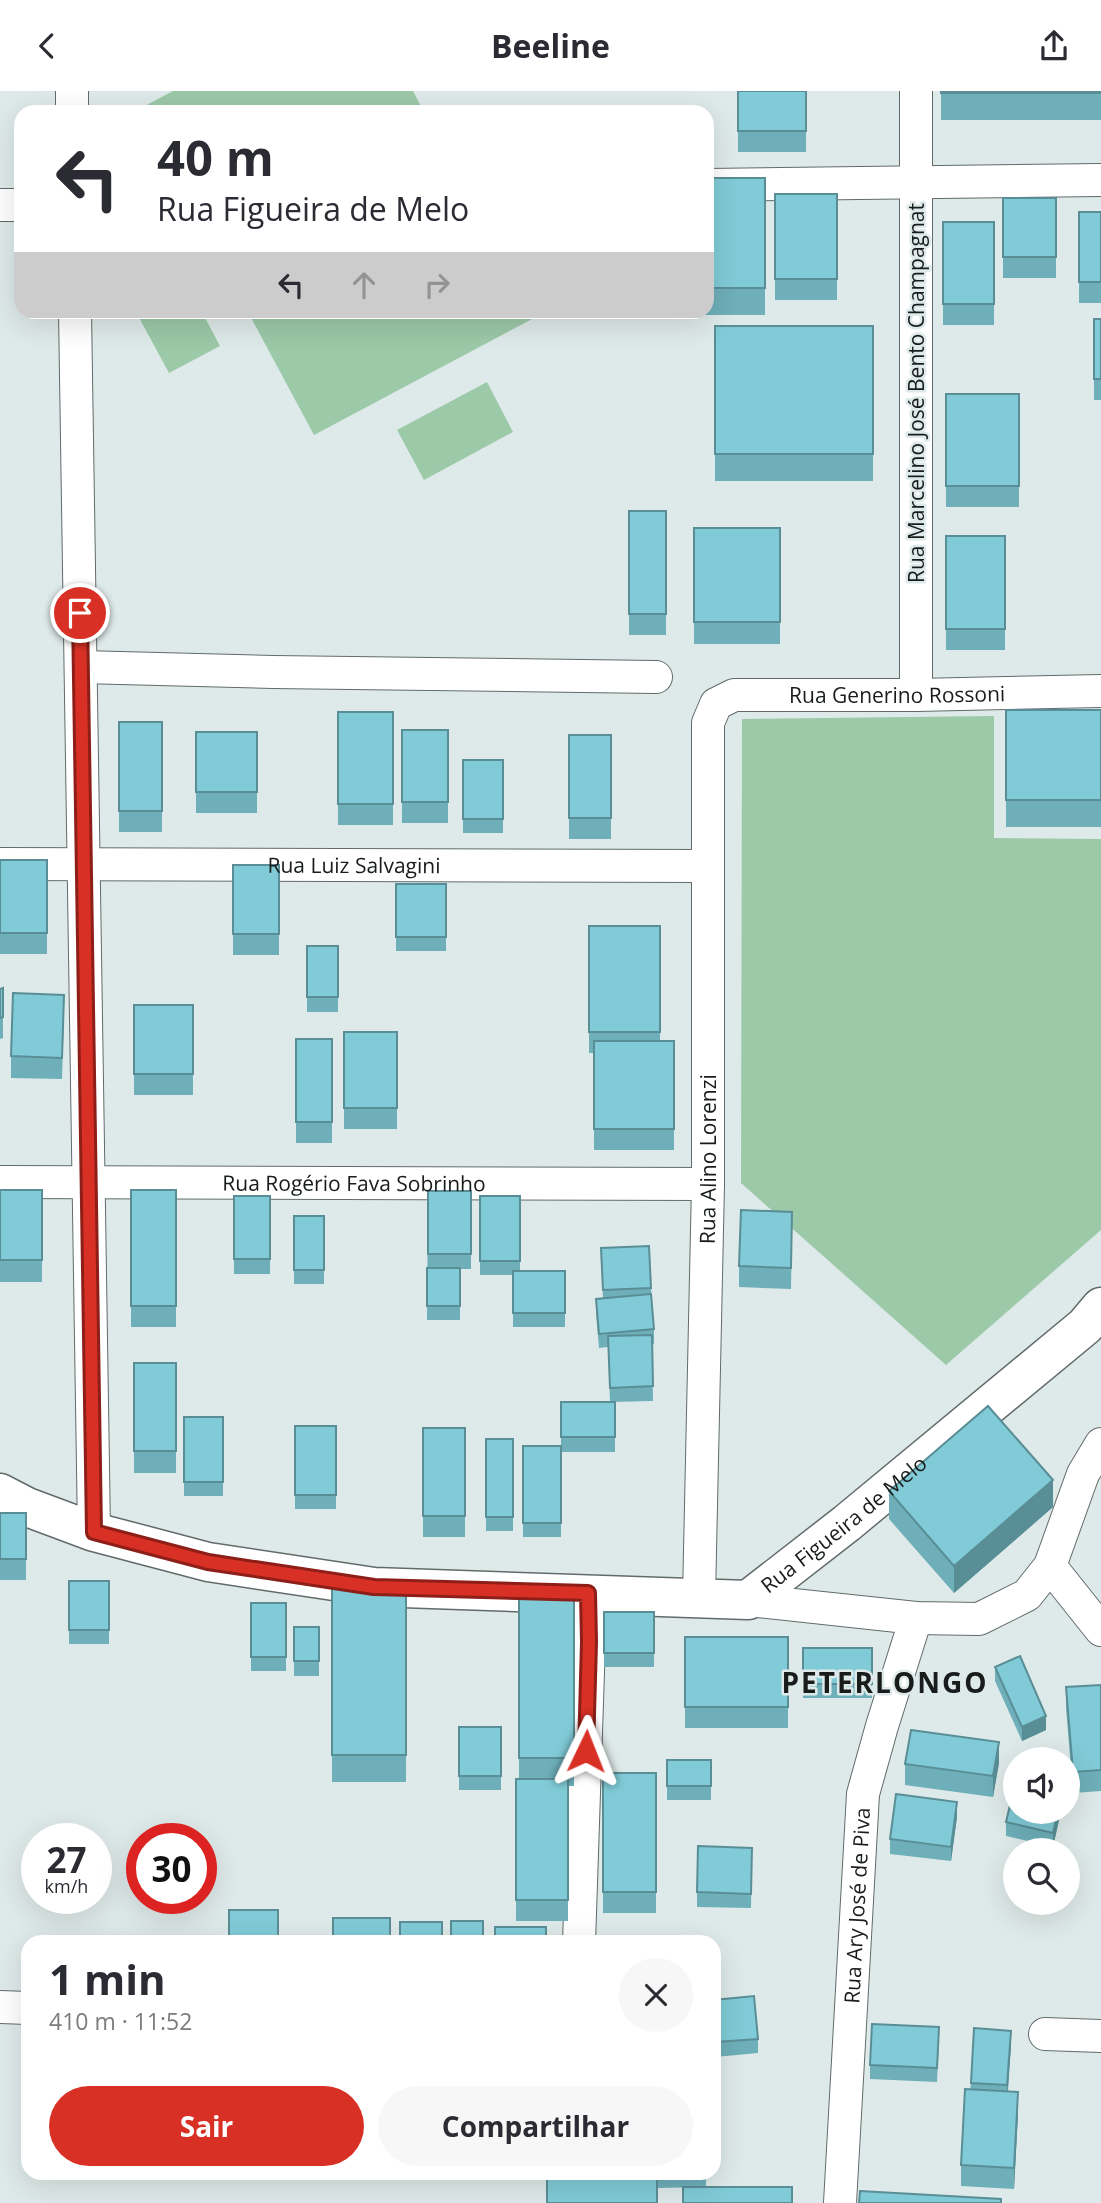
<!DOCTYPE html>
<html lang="pt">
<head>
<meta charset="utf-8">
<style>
	body { margin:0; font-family:"Open Sans",sans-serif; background:#f7f7f7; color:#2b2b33; height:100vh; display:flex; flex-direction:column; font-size:26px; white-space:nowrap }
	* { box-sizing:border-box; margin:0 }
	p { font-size:23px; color:#7c7c81 }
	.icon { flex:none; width:38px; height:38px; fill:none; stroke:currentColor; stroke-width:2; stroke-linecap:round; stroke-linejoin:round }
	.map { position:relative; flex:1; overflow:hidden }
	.panel { position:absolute; left:21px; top:1844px; width:700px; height:245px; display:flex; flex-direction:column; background:#fff; border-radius:21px; box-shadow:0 7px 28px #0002 }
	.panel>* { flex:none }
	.banner { position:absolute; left:14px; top:14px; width:700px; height:214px; border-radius:21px; box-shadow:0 7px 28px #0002; background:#fff; color:#2b2b33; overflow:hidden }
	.fabs { position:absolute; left:1003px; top:1656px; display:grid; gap:14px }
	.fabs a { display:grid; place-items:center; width:77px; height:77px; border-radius:50%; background:#fff; box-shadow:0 7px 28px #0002; font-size:35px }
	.speed { position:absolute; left:21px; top:1732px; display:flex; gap:14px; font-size:35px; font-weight:700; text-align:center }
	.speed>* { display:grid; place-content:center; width:91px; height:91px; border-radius:50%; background:#fff; box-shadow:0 7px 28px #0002; line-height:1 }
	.speed small { font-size:18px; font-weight:400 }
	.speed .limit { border:10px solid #d22; background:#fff; color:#111 }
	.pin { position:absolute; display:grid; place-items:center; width:60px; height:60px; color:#fff; margin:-30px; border:4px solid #fff; border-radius:50%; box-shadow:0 2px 7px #0007 }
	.me { position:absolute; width:77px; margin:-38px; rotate:2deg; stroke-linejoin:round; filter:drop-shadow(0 0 5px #0008) }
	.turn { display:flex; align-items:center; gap:24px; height:147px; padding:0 28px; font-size:32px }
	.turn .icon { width:91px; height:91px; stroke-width:2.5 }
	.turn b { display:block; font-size:49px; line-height:60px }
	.lanes { display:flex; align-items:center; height:66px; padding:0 28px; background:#0003; justify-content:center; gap:35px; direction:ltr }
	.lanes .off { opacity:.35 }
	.round { display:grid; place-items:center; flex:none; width:74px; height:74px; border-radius:37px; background:#f7f7f7 }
	.headline { display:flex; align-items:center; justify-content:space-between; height:119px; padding:0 28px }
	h1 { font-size:42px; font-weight:700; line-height:52px }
	.button { display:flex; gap:14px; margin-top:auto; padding:14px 28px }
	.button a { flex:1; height:80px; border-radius:42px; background:#d93025; color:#fff; font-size:28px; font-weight:700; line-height:80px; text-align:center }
	.button a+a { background:#f7f7f7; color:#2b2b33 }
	header { display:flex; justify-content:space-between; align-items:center; height:91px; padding:0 28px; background:#fff; font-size:32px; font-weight:700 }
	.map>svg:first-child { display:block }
</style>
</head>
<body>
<header><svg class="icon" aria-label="back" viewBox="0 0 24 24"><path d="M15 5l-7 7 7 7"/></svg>Beeline<svg class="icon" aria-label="share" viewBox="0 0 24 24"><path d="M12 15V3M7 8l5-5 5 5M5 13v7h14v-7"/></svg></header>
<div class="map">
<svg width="1101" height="2112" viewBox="0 0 1101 2112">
	<rect width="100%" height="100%" fill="#deeae9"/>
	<!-- green -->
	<path fill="#9cc9a8" d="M173 0H413L424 21H141L139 18Z
		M136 221H202L220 255 169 282Z
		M531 221 534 227 314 344 248 221Z
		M487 291 513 341 424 389 397 339Z
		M994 625V747L1101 748V1139L946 1274 741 1092 742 628Z"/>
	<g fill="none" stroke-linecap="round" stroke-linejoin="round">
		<defs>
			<g id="minor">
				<path d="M72 0V21"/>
				<path d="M916 0V604"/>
				<path d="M707 94 1101 89"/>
				<path d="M0 114H21"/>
				<path d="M75 220 94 1441"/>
				<path d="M81 576 273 581 656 586"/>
				<path id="s1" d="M0 773 707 775"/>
				<path id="s2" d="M0 1091 708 1093"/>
				<path d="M1050 1475 1101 1539"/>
				<path id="s3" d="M699 1506 708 1093V632L716 613 734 604H916L1101 600"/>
				<path d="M748 1509 916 1527 979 1528 1027 1504 1050 1475 1083 1383 1101 1353"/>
				<path d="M579 1852 589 1551 588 1502"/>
				<path d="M0 1916 28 1917"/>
				<path d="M1045 1943 1101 1945"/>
				<path id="s4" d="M840 2112 863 1703 882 1635 916 1527"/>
			</g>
			<g id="major">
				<path id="s5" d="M0 1402 27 1416 94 1441 208 1471 374 1496 748 1509 847 1432 1085 1235 1101 1216"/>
			</g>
		</defs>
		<!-- minor casing -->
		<use href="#minor" stroke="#616b6a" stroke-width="34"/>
		<!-- major casing -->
		<use href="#major" stroke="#616b6a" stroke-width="41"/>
		<!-- minor -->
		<use href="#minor" stroke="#fff" stroke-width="32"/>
		<!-- major -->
		<use href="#major" stroke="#fff" stroke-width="38"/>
	</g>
	<!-- wall -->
	<path fill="#6eafb9" d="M738 0H806V61H738Z
		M941 0H1101V29H941Z
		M707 87H765V224H669V220H707Z
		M775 103H837V209H775Z
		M1003 107H1056V187H1003Z
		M1079 121H1101V212H1079Z
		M943 131H994V234H943Z
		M1094 228H1101V309H1094Z
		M715 235H873V390H715Z
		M946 303H1019V416H946Z
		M629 420H666V544H629Z
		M694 437H780V553H694Z
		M946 445H1005V559H946Z
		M1006 619H1101V736H1006Z
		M338 621H393V734H338Z
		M119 631H162V741H119Z
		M402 639H448V732H402Z
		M196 641H257V722H196Z
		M569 644H611V748H569Z
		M463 669H503V742H463Z
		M0 769H47V863H0Z
		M233 774H279V864H233Z
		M396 793H446V860H396Z
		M589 835H660V950H674V1059H594V962H589Z
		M307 855H338V921H307Z
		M3 897V947L0 948V898Z
		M134 914H193V1004H134Z
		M64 925 62 988 11 987V965Z
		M344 941H397V1038H344Z
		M296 948H332V1052H296Z
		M0 1099H42V1191H0Z
		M131 1099H176V1236H131Z
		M428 1100H471V1178H460V1229H427Z
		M234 1105H270V1183H234Z
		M480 1105H520V1180H565V1236H513V1184H480Z
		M294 1125H324V1193H294Z
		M792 1142 791 1198 739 1196V1175Z
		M601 1157 651 1197 654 1238V1253H652L653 1310 610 1311H615V1361H561V1446H523V1355H561V1311H610L608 1256 599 1257 596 1222V1208L603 1207Z
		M134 1272H176V1382H134Z
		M184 1326H223V1405H184Z
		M295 1335H336V1418H295Z
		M423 1337H465V1446H423Z
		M486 1348H513V1440H486Z
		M889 1400 1053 1416 954 1502 889 1428Z
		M0 1422H26V1489H0Z
		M69 1490H109V1553H69Z
		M332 1496H406V1691H332Z
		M519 1506H574V1695H568V1830H516V1688H519Z
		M251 1512H286V1580H251Z
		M604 1521H654V1576H604Z
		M294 1536H319V1585H294Z
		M685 1546H788V1637H685Z
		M803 1557H872V1607H803Z
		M995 1576 1046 1639 1022 1650 995 1590Z
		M1101 1594V1700L1073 1702 1066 1617V1596Z
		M459 1636H501V1699H459Z
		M667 1669H711V1709H667Z
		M999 1672 993 1706 905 1694V1673Z
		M603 1682H656V1822H603Z
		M1015 1720H1061L1053 1756 1006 1745V1731Z
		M957 1726 951 1770 890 1763V1748Z
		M752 1757 751 1817 697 1816V1801Z
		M714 1909 758 1948V1962L715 1966 714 1954Z
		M939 1951 937 1991 870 1988V1974Z
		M1011 1954 1008 2001 1018 2022 1014 2098 961 2095V2074L971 1992Z
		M617 2082H706V2096L657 2097 617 2084Z"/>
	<!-- shaded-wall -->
	<path fill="#5a8e96" d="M1053 1389V1416L954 1502V1475Z
		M1046 1625V1639L1022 1650V1636Z
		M999 1651V1672L993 1706V1685Z
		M957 1711V1726L951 1770V1756Z
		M1058 1720H1061L1053 1756V1742Z
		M1011 1940V1954L1007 2008V1994Z
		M1018 2001V2022L1014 2098V2077Z"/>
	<!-- building -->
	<path fill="#80cbd7" stroke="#5a8e96" stroke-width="2" d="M738 0H806V40H738Z
		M941 0H1101V2H941Z
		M707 87H765V197H707Z
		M775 103H837V188H775Z
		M1003 107H1056V166H1003Z
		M1079 121H1101V191H1079Z
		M943 131H994V213H943Z
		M1094 228H1101V288H1094Z
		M715 235H873V363H715Z
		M946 303H1019V395H946Z
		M629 420H666V523H629Z
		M694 437H780V531H694Z
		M946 445H1005V538H946Z
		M1006 619H1101V709H1006Z
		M338 621H393V713H338Z
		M119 631H162V720H119Z
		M402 639H448V711H402Z
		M196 641H257V701H196Z
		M569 644H611V727H569Z
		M463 669H503V728H463Z
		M0 769H47V842H0Z
		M233 774H279V843H233Z
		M396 793H446V846H396Z
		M589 835H660V941H589Z
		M307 855H338V906H307Z
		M3 897V926L0 927V898Z
		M13 902 64 904 62 967 11 965Z
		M134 914H193V983H134Z
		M344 941H397V1017H344Z
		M296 948H332V1031H296Z
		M594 950H674V1038H594Z
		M0 1099H42V1169H0Z
		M131 1099H176V1215H131Z
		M428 1100H471V1163H428Z
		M234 1105H270V1168H234Z
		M480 1105H520V1170H480Z
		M741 1119 792 1121 791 1177 739 1175Z
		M294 1125H324V1179H294Z
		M649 1155 651 1197 603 1199 601 1157Z
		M427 1177H460V1215H427Z
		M513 1180H565V1222H513Z
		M651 1203 654 1238 599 1243 596 1208Z
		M652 1244 653 1295 610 1297 608 1245Z
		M134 1272H176V1360H134Z
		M561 1311H615V1346H561Z
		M988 1315 1053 1389 954 1475 889 1400Z
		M184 1326H223V1391H184Z
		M295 1335H336V1404H295Z
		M423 1337H465V1425H423Z
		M486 1348H513V1426H486Z
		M523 1355H561V1432H523Z
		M0 1422H26V1468H0Z
		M69 1490H109V1539H69Z
		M332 1496H406V1664H332Z
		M519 1506H574V1667H519Z
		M251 1512H286V1566H251Z
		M604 1521H654V1562H604Z
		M294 1536H319V1570H294Z
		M685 1546H788V1616H685Z
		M803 1557H872V1593H803Z
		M1020 1565 1046 1625 1022 1636 995 1576Z
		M1101 1594V1679L1073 1681 1066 1596Z
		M459 1636H501V1685H459Z
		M911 1639 999 1651 993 1685 905 1673Z
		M667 1669H711V1695H667Z
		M603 1682H656V1801H603Z
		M516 1688H568V1809H516Z
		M1015 1693V1720H1058L1053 1742 1006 1731Z
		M896 1703 957 1711 951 1756 890 1748Z
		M698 1755 752 1757 751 1803 697 1801Z
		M229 1819H278V1852H229Z
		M333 1827H390V1852H333Z
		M451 1830H483V1852H451Z
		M400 1831H442V1852H400Z
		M495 1836H546V1852H495Z
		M646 1847H705V1852H646Z
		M754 1905 758 1948 715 1951 714 1909Z
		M872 1933 939 1936 937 1977 870 1974Z
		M974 1937 1011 1940 1007 1994 971 1992Z
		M965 1998 1018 2001 1014 2077 961 2074Z
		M547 2084H657V2112H547Z
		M683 2096H792V2112H683Z
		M860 2100 1001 2108V2112H859Z"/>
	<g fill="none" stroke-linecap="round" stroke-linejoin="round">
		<defs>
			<path id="route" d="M80 522 94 1441 208 1471 374 1496 588 1502 589 1551 586 1660"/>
		</defs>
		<!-- route casing -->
		<use href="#route" stroke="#8d1f18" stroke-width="18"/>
		<!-- route -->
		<use href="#route" stroke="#d93025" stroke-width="12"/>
	</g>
	<g text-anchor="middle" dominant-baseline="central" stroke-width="5" stroke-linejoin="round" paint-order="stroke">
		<!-- street labels -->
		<g font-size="21" fill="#181c1b" stroke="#deeae9">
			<text transform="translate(916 302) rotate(-90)">Rua Marcelino José Bento Champagnat</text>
			<text stroke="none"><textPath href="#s3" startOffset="1078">Rua Generino Rossoni</textPath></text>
			<text stroke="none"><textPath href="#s1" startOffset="354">Rua Luiz Salvagini</textPath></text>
			<text stroke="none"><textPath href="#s3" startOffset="438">Rua Alino Lorenzi</textPath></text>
			<text stroke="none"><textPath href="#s2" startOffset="354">Rua Rogério Fava Sobrinho</textPath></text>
			<text stroke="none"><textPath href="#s5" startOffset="884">Rua Figueira de Melo</textPath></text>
			<text stroke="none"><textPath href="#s4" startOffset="298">Rua Ary José de Piva</textPath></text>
		</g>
		<!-- district labels -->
		<g font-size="28" font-weight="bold" letter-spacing="2" fill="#181c1b" stroke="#deeae9">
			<text x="885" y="1591">PETERLONGO</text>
		</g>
	</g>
</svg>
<div class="fabs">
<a><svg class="icon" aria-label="sound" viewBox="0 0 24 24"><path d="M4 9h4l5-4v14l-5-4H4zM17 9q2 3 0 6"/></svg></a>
<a><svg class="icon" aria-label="search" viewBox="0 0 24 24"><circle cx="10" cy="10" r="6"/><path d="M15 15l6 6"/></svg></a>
</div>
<div class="speed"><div>27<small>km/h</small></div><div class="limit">30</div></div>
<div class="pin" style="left:80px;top:522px;background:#d93025"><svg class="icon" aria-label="arrive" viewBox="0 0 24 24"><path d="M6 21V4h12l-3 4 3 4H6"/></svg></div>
<svg class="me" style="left:586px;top:1660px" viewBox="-20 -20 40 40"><path d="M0-17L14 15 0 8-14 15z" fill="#d93025" stroke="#fff" stroke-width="4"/></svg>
<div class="banner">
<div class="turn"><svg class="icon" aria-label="left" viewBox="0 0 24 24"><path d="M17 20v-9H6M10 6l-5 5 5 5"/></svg><div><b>40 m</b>Rua Figueira de Melo</div></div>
<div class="lanes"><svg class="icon" aria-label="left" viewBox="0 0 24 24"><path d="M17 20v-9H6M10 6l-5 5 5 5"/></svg><svg class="icon off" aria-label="ahead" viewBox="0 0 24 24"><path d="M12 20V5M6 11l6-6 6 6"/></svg><svg class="icon off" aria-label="right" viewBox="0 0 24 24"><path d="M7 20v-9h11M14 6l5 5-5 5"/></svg></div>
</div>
<section class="panel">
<div class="headline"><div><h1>1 min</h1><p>410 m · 11:52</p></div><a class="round"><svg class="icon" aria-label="close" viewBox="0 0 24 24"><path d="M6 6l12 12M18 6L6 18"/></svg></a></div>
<div class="button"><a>Sair</a><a>Compartilhar</a></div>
</section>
</div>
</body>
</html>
